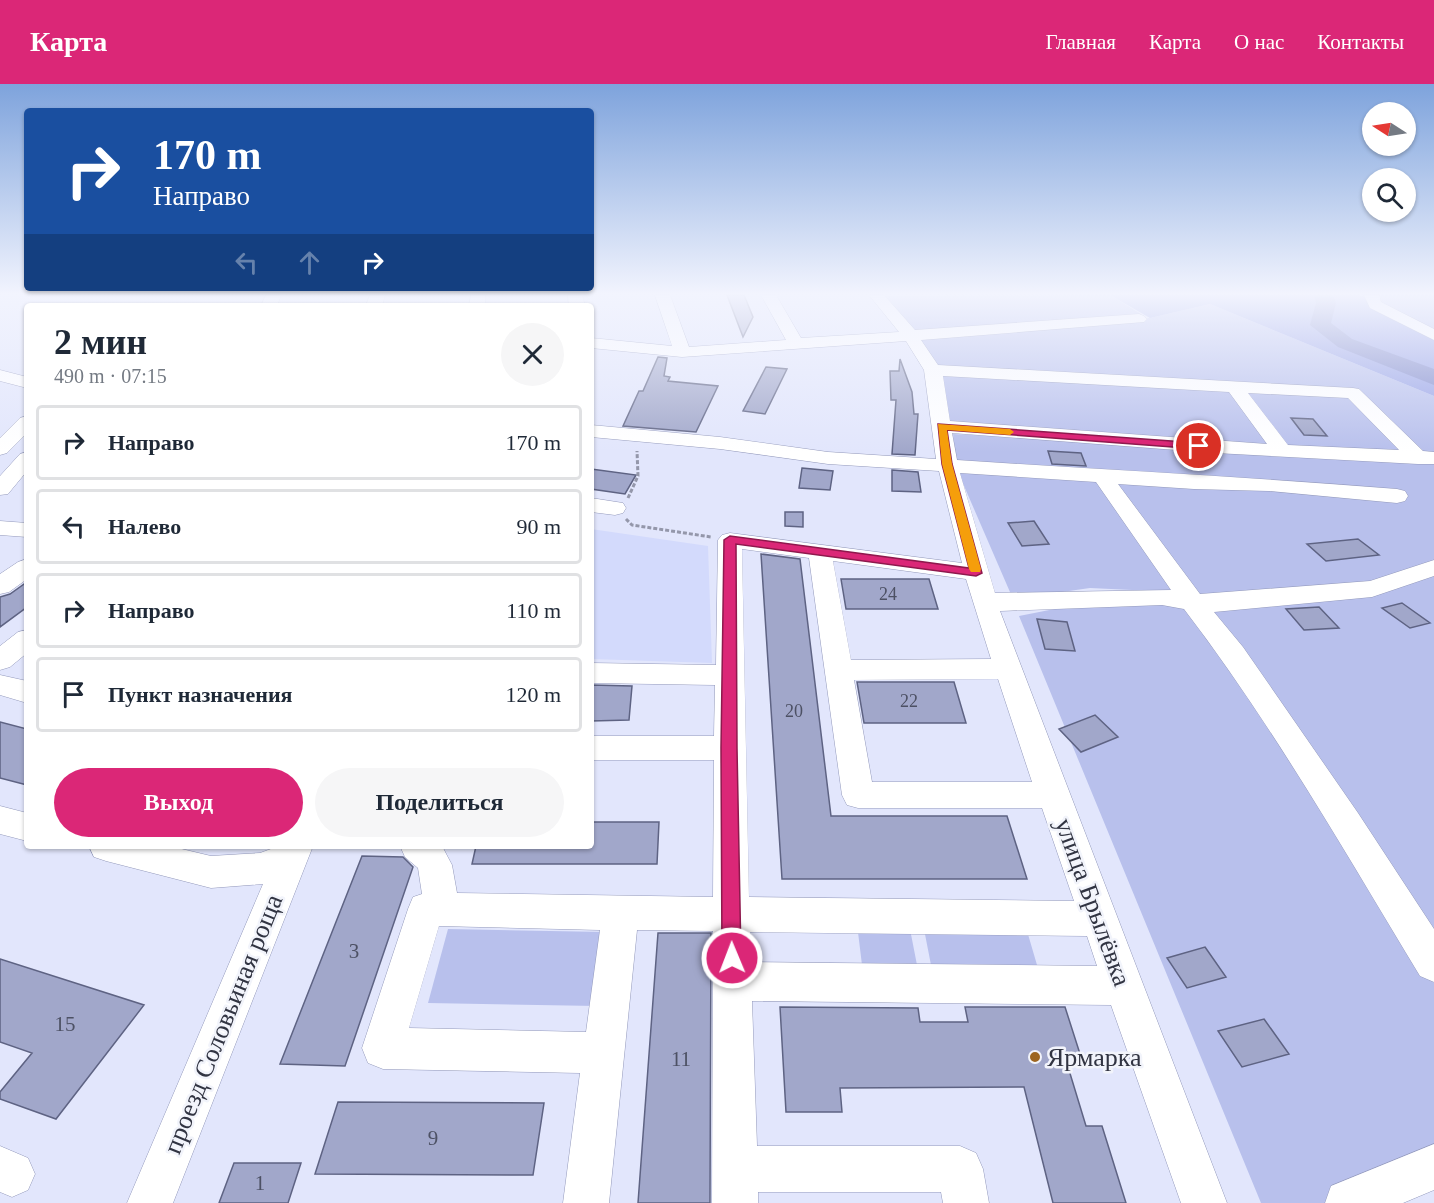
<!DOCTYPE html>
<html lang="ru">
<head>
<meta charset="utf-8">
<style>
	body { margin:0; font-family:"Times New Roman",serif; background:#f6f6f7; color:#1f2937; height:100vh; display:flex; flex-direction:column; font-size:22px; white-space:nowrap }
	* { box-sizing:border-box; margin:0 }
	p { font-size:20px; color:#747a83 }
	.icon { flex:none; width:33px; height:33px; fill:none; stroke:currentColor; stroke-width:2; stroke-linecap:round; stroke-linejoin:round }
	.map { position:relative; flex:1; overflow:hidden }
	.sheet { position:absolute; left:24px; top:219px; width:570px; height:546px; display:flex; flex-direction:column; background:#fff; border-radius:6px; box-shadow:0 2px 4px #0004 }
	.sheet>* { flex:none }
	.top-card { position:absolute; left:24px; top:24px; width:570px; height:183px; border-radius:6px; box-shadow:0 2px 4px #0004; background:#1a4fa0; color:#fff; overflow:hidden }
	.needle { width:39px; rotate:282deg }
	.fabs { position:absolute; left:1362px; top:18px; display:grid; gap:12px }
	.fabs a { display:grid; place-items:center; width:54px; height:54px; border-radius:50%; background:#fff; box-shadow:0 2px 4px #0004; font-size:30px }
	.pin { position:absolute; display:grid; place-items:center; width:51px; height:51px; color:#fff; margin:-26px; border:3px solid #fff; border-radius:50%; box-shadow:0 2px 6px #0007 }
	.me { position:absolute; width:66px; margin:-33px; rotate:359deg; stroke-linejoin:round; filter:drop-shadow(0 0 4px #0008) }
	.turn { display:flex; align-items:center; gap:21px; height:126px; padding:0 30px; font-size:27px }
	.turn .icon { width:78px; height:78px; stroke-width:2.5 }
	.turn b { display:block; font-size:42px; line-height:51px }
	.lanes { display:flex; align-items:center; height:57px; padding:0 30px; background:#0003; justify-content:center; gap:30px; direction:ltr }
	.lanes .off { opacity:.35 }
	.round { display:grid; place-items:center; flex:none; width:63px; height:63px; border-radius:32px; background:#f6f6f7 }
	.head { display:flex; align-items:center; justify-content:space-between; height:102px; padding:0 30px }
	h1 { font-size:36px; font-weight:600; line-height:45px }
	.primary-button { display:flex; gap:12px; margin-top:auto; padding:12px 30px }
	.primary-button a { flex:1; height:69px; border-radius:36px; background:#db2777; color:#fff; font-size:24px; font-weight:600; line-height:69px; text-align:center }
	.primary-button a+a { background:#f6f6f7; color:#1f2937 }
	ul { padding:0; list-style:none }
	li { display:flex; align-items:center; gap:18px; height:75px; margin:0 12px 9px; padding:0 18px; border:3px solid #e0e1e3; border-radius:6px }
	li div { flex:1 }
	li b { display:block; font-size:22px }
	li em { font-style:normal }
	header { display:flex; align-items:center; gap:36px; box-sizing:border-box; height:84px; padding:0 30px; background:#db2777; color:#fff }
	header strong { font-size:28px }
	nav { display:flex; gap:33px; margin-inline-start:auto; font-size:21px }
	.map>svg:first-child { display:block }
</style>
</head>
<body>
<header>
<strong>Карта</strong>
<nav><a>Главная</a><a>Карта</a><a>О нас</a><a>Контакты</a></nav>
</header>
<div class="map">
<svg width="1434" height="1119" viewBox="0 0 1434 1119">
	<rect width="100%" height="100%" fill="#e2e6fc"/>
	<!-- built -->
	<path fill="#d3dafc" d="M591 445 708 462 712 579 591 575Z"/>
	<!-- green -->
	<path fill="#b8c0ec" d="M1110 211 1141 230 915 251 877 212Z
		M1378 211H1434V250L1376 215Z
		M1210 220 1434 312V369H1424L1350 305 940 284 918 256 1150 234Z
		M942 288 1342 309 1406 365 1391 369 950 344Z
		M953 350 1434 376V868L1106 391 956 379Z
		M958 388 1099 395 1174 508 1090 504 1013 515Z
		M1090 518H1183L1257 615 1434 899V1069L1335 1119H1261L1019 532Z
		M857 840H909L917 881H862Z
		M923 840H1025L1037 881H931Z
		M448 845 606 848 597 922 428 919Z"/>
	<!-- forest -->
	<path fill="#97a2e5" d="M1110 211H1357L1376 215 1434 250V312L1210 220 1150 234Z"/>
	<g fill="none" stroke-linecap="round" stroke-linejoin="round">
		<!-- river -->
		<path fill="#7f89ca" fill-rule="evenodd" d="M1314 211H1333L1336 219 1331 239 1352 255 1434 285V301L1338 263 1310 241 1316 219Z"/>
	</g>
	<!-- building -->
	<path fill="#a1a7ca" stroke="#5e6383" stroke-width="1.5" d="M727 211H744L753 233 743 253Z
		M658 273 667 274 664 292 670 293 668 297 718 302 696 348 623 342 639 307H643Z
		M900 275 912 308 914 330H918L915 371 892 370 896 316H891L890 287H899Z
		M766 283 787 285 765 330 743 327Z
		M1291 334 1313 335 1327 352 1304 351Z
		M1048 367 1081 369 1086 382 1052 380Z
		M802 384 833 387 830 406 799 404Z
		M591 385 636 391 625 410 591 405Z
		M892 386 918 388 921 408 892 407Z
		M785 428H803V443L785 442Z
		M1034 437 1049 460 1022 462 1008 439Z
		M1358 455 1379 471 1326 477 1307 460Z
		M761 470 800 475 831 732H1007L1027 795H782Z
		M841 495H929L938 525H846Z
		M27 498V523L0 543V513L10 510Z
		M1402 519 1430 539 1410 544 1382 524Z
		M1319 523 1339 544 1304 546 1286 525Z
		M1037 535 1067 538 1075 567 1045 565Z
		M857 598H954L966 639H864Z
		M591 601 632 602 629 636 591 637Z
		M1095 631 1118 653 1081 668 1059 645Z
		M0 638 27 645V701L0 694Z
		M591 738H659L657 780H472L476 762H591Z
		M362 772 403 773 413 783 345 982 280 980Z
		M658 849H711L710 1119H638Z
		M1205 863 1226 893 1187 904 1167 874Z
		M0 875 144 921 56 1035 0 1015V1008L32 969 0 958Z
		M780 923 918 924 920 938H968L965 923H1065L1081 973H1065L1086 1042H1102L1126 1119H1053L1024 1003 840 1004 842 1028H786Z
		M1264 935 1289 970 1242 983 1218 947Z
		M338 1018 544 1019 533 1091 315 1090Z
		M234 1079H301L288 1119H219Z"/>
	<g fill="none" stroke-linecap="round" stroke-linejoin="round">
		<defs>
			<path id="minor" d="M266 211H281L277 222H261Z
				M370 211H385L382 222H366Z
				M471 211H485V222H469Z
				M568 211H582L585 222H569Z
				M655 211H670L689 263 786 256 761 211H776L801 254 899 248 869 211H884L915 246 1139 230 1144 232 1147 235 1144 238 921 256 938 281 1353 304 1359 305 1423 367 1434 368V380H1418L1216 369 952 349 957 376C1104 386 1250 393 1397 405L1405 407 1408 412 1405 417 1397 419 1269 407 1194 405 1118 400 1200 510 1370 497 1434 476V492L1372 513 1214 528 1243 563 1358 729 1434 845V898L1420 892C1345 768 1272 640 1184 525L1162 521 1000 527 1227 1119H1181L1111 921 752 917 757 1062H960L976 1069 983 1085 989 1119H943L941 1108H758V1119H712L713 847 637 846 609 1119H563L580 989 383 985 368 979 362 964 408 825 413 813 422 810 418 784 405 773 400 762H442L452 781 457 809 713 813 714 676H591V652H714L715 601 591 599V579L716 581 718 456 722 451 730 449 962 479 939 387 828 380 720 365 591 353V341L720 353 828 368 936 375 924 286 906 257 682 273 591 264V254L672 262ZM943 292 1229 308 1267 360 950 337ZM1248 309 1348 314 1399 366 1288 361ZM960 389 1096 398 1171 506 995 509ZM742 465 809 474 842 711 847 721 858 724H1042L1074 817 749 813ZM833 477 966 495 991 575 851 576ZM998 595 1032 698H872L854 596ZM439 842 600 846 586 948 409 944ZM750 848 1087 852 1097 882 751 878Z
				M1364 211H1379L1381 218 1434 245V256L1370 224Z
				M0 286 27 293V304L0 297Z
				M27 332V349L7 369 0 371V354L20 334Z
				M27 368V387L8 410 0 411V392L20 370Z
				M591 414 623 419 626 424 623 429 615 431 591 428Z
				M0 437 27 439V453L0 451Z
				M27 475V495L9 508 0 510V490L18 478Z
				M27 546V569L10 583 0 586V562L18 548Z
				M0 591 27 597V619L0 611Z
				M0 722 27 729V757L0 750Z
				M89 762H169L211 772 260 769 279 762H313L173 1119H127L263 800 211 804 106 777 94 773Z
				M1434 1060V1106L1403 1119H1325L1331 1102Z
				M0 1062 28 1074 35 1090 28 1106 12 1113 0 1108Z"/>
		</defs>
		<!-- minor casing -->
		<use href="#minor" stroke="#9399bb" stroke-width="1"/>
		<!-- path -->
		<path stroke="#9497aa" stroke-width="3" stroke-dasharray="4 2" stroke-linecap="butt" d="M628 414 638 392 637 367
			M626 435 632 441 711 453"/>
		<!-- minor -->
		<use href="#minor" fill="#fff" fill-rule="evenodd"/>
	</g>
	<!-- sky -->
	<linearGradient id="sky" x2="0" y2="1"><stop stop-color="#7ea3dc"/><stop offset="0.57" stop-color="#f2f4fe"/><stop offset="1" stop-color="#f2f4fe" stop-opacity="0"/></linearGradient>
	<rect width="1434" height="368" fill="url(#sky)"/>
	<!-- route -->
	<path fill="#db2777" stroke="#8e194d" stroke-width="1.5" d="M938 340 1199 359 1204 362 1199 365 947 346 952 380 982 489 976 492 736 460 737 664 741 874 738 881 732 884 725 881 722 874 721 664 724 456 730 452 969 484 942 380Z"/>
	<!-- slow -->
	<path fill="#f59e0b" d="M938 340 1010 345 1014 348 1010 351 947 346 952 380 981 485 980 488H971L969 485 942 380Z"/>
	<!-- markers -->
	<circle fill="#9d6521" stroke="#f2f4fb" stroke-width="2" cx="1035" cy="973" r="6"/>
	<g text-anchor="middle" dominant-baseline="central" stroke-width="5" stroke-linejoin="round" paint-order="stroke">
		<!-- number labels -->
		<g font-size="18" fill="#4d5164">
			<text x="888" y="510">24</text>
			<text x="909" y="617">22</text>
			<text x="794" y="627">20</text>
		</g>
		<!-- near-number labels -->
		<g font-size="21" fill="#4d5164">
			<text x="354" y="867">3</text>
			<text x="65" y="940">15</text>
			<text x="681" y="975">11</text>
			<text x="433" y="1054">9</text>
			<text x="260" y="1099">1</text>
		</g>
		<!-- near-street labels -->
		<g font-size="26" fill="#313442" stroke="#f2f4fb">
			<text transform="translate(1093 818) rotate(70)">улица Брылёвка</text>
			<text transform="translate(223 940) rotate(-68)">проезд Соловьиная роща</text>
		</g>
		<!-- near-poi labels -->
		<g font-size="26" fill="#313442" stroke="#f2f4fb" text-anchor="start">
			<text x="1047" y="973">Ярмарка</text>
		</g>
	</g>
</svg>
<div class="fabs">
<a><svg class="needle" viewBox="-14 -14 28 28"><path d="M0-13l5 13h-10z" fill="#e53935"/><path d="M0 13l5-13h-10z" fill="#747a83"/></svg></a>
<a><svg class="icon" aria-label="search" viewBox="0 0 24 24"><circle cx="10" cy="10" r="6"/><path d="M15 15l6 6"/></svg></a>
</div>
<div class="pin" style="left:1199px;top:362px;background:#d93025"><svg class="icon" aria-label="arrive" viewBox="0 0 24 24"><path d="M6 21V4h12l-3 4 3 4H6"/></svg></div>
<svg class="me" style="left:732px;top:874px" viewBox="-20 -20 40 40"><circle r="17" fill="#db2777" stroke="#fff" stroke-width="3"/><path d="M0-11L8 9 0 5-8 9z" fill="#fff"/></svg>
<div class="top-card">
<div class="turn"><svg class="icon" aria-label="right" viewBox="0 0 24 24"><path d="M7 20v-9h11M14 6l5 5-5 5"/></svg><div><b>170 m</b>Направо</div></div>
<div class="lanes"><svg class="icon off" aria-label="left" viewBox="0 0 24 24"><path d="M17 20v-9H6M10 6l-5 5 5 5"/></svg><svg class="icon off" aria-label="ahead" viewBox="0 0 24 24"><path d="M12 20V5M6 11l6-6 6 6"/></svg><svg class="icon" aria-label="right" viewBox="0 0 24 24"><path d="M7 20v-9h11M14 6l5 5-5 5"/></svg></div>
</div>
<section class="sheet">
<div class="head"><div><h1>2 мин</h1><p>490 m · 07:15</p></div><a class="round"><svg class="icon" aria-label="close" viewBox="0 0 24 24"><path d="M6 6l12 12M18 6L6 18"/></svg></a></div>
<ul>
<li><svg class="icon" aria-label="right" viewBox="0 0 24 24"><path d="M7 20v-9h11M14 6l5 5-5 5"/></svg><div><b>Направо</b></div><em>170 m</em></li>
<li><svg class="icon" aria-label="left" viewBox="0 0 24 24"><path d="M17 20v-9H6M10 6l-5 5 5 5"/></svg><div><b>Налево</b></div><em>90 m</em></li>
<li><svg class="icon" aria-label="right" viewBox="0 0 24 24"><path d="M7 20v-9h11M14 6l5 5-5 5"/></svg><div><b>Направо</b></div><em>110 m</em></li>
<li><svg class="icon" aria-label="arrive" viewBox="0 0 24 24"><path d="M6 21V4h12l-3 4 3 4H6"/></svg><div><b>Пункт назначения</b></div><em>120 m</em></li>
</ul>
<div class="primary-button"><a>Выход</a><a>Поделиться</a></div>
</section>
</div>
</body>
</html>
